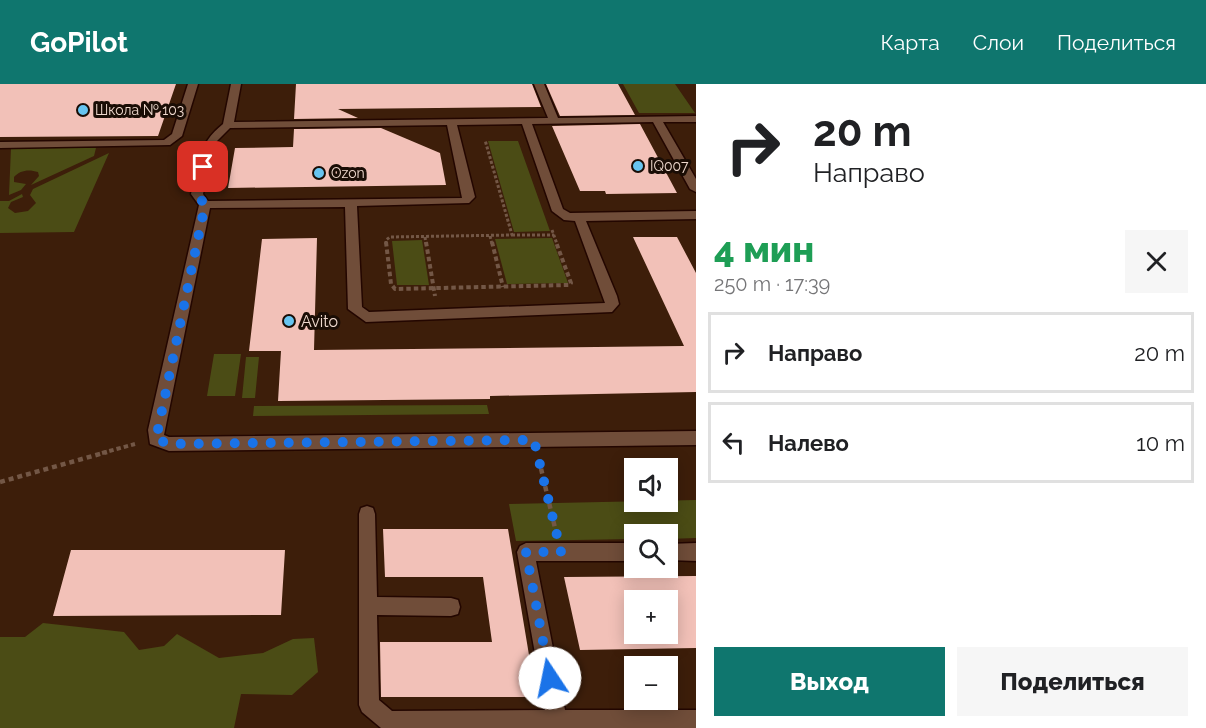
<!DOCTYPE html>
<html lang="ru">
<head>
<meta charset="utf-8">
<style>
	body { margin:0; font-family:Raleway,sans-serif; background:#f6f6f6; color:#202124; height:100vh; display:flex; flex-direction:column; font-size:22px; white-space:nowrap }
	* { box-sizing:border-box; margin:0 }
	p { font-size:20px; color:#757577 }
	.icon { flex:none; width:33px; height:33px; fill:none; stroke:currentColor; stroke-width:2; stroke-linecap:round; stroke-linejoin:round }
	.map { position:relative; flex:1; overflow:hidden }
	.side { display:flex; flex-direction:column; background:#fff; width:510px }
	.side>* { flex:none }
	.hud { background:#fff; color:#202124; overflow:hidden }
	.buttons { position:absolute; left:624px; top:374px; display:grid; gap:12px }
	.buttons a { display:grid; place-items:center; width:54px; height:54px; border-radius:0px; background:#fff; box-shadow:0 3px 15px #0003; font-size:30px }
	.pin { position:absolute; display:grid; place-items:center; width:51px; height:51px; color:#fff; margin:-26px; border-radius:12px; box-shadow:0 3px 9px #0006 }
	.me { position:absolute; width:66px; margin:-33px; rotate:349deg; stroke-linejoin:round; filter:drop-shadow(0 0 4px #0008) }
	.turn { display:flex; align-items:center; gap:21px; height:126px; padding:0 18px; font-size:27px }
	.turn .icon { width:78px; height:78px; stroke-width:2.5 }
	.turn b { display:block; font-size:42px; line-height:51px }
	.round { display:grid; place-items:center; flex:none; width:63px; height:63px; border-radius:0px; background:#f6f6f6 }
	.summary { display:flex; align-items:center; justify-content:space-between; height:102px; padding:0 18px }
	h1 { font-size:36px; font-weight:800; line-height:45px; color:#1e9e55 }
	.button { display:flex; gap:12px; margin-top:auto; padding:12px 18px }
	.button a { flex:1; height:69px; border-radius:0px; background:#0f766e; color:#fff; font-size:24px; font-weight:800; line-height:69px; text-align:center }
	.button a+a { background:#f6f6f6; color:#202124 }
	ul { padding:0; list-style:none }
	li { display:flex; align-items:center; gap:18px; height:81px; margin:0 12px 9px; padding:0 6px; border:3px solid #e0e0e0; border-radius:0px }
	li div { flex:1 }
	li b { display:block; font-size:22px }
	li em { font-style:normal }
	header { display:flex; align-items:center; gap:36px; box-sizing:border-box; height:84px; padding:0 30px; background:#0f766e; color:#fff }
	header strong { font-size:28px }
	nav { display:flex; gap:33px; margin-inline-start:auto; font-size:21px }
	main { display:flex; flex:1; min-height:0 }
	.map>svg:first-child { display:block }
</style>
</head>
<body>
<header>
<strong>GoPilot</strong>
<nav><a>Карта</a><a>Слои</a><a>Поделиться</a></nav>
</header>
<main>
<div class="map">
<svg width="696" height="644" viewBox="0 0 696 644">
	<rect width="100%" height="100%" fill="#3d1e0a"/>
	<!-- green -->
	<path fill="#4b4c15" d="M623 0H675L695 29H639Z
		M488 57H518L550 147 514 148Z
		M11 64H96L94 72 31 101 39 92 38 88C29 85 20 86 14 93V98L26 100 21 106 9 111Z
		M109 69 74 148 0 149V117H9L22 110 23 113 11 118 8 124 15 129 28 127 36 119 30 111 33 105Z
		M552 154 568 199 507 200 495 155Z
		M422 156 429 201H397L392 157Z
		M214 270H241L235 312H207Z
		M246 273H259L255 314H242Z
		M487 321 489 330 253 332 254 322Z
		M696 416V454L668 455V450H634V455L516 457 509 420Z
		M43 539 124 548 139 566 164 562 177 550 219 574 263 569 293 555 314 554 318 588 292 611 241 610 234 644H0V553H25Z"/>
	<!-- building -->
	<path fill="#f2c1b8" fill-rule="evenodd" d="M0 0H176L158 52 0 53Z
		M296 0H532L541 23 338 25 358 34 294 35Z
		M546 0H618L635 31 560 32Z
		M640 40 677 109 606 110 605 107H580L552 42Z
		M381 44 440 69 446 101 228 104 235 64 293 63 294 45Z
		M633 153H677L696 189V308L490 312V315L278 317 281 267H249L262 155 317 154 314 266 684 262Z
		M383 445H508L536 613H381L380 558H492L483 493H385Z
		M71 466H285L281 531 53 532Z
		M696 492V564L580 566 564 493ZM634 516H668V549H634Z"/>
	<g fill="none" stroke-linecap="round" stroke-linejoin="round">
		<defs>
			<path id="service" d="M188 0H198L182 52 170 61 0 64V58L164 56 172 50Z
				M231 0H241L234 38 548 34 534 0H544L558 34 696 32V38H663L696 95V108L690 105 653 38 532 40 563 125 570 129 696 127V135L586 137 617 212 619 220 612 228 366 238 348 225 345 123 210 124 164 351 169 353 696 347V361L169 367 150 360 148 346 199 121 191 110C199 79 197 61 223 40ZM522 40 552 127 564 136 575 137 605 219 369 228 362 223 357 122 469 119 475 113 457 41ZM447 41 462 114 208 117 203 110 213 61 230 44Z
				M367 422 373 424 375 430 377 513 451 514 458 516 460 523 458 530 451 532 377 531 379 616 392 627 545 626 517 468 520 462 526 459H634V477H536L565 626H696V644H381L362 628 359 621V430L361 424Z
				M696 459V477L668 476V460Z"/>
		</defs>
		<!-- service casing -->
		<use href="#service" stroke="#230600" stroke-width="3"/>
		<!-- path-far2 -->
		<path stroke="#735746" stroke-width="3" stroke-dasharray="3 2" stroke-linecap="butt" d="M552 146 557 160
			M512 151H554
			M490 152 492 160
			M425 153 426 160
			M386 160V156L390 153 512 151 485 56"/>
		<!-- path-far1 -->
		<path stroke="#735746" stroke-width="4" stroke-dasharray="4.5 3" stroke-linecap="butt" d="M386 158 391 200 395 205 569 201 571 199 556 158
			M426 158 435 212
			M492 158 503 203
			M102 369 135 360"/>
		<!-- path -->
		<path stroke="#735746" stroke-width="4.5" stroke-dasharray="5 4" stroke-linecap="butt" d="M539 376 555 444
			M0 398 107 368"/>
		<!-- service -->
		<use href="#service" fill="#704d39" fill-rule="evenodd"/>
	</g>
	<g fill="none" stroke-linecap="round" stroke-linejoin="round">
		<!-- route -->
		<path stroke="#1a73e8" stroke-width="10" stroke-dasharray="0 18" d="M203 83 197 110 205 121 156 355 169 360 534 356 561 468H526L550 594"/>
	</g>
	<!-- markers -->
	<g fill="#67c4f0" stroke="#1a0d05" stroke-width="2">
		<circle cx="83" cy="26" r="6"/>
		<circle cx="638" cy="82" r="6"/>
		<circle cx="319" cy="89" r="6"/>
		<circle cx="289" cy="237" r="6"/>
	</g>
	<g text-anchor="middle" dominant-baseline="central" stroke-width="6" stroke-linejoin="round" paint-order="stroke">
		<!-- far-poi labels -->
		<g font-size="14" fill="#efd9ce" stroke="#1a0d05" text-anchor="start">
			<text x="95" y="26">Школа № 103</text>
			<text x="650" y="82">IQ007</text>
			<text x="331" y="89">Ozon</text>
		</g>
		<!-- poi labels -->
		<g font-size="16" fill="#efd9ce" stroke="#1a0d05" text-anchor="start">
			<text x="301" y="237">Avito</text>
		</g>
	</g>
</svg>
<div class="buttons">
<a><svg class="icon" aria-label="sound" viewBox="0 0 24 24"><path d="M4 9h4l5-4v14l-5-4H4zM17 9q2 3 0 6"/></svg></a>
<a><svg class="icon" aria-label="search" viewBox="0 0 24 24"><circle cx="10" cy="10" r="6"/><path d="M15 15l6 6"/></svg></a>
<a>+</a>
<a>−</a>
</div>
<div class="pin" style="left:203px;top:83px;background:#d93025"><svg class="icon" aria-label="arrive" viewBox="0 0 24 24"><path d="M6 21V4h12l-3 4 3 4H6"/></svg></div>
<svg class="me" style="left:550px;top:594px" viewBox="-20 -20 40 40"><circle r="19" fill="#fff"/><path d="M0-13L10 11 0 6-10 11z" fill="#1a73e8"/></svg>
</div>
<section class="side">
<div class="hud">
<div class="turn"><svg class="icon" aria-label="right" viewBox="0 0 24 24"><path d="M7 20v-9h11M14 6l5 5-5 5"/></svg><div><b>20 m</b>Направо</div></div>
</div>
<div class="summary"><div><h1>4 мин</h1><p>250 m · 17:39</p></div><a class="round"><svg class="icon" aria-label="close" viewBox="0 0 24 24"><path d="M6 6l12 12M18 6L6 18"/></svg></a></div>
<ul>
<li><svg class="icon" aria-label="right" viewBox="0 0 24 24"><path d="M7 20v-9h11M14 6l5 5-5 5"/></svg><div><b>Направо</b></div><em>20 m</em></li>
<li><svg class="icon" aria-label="left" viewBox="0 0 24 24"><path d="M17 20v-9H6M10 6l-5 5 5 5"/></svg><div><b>Налево</b></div><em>10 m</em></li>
</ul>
<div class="button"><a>Выход</a><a>Поделиться</a></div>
</section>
</main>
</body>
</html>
